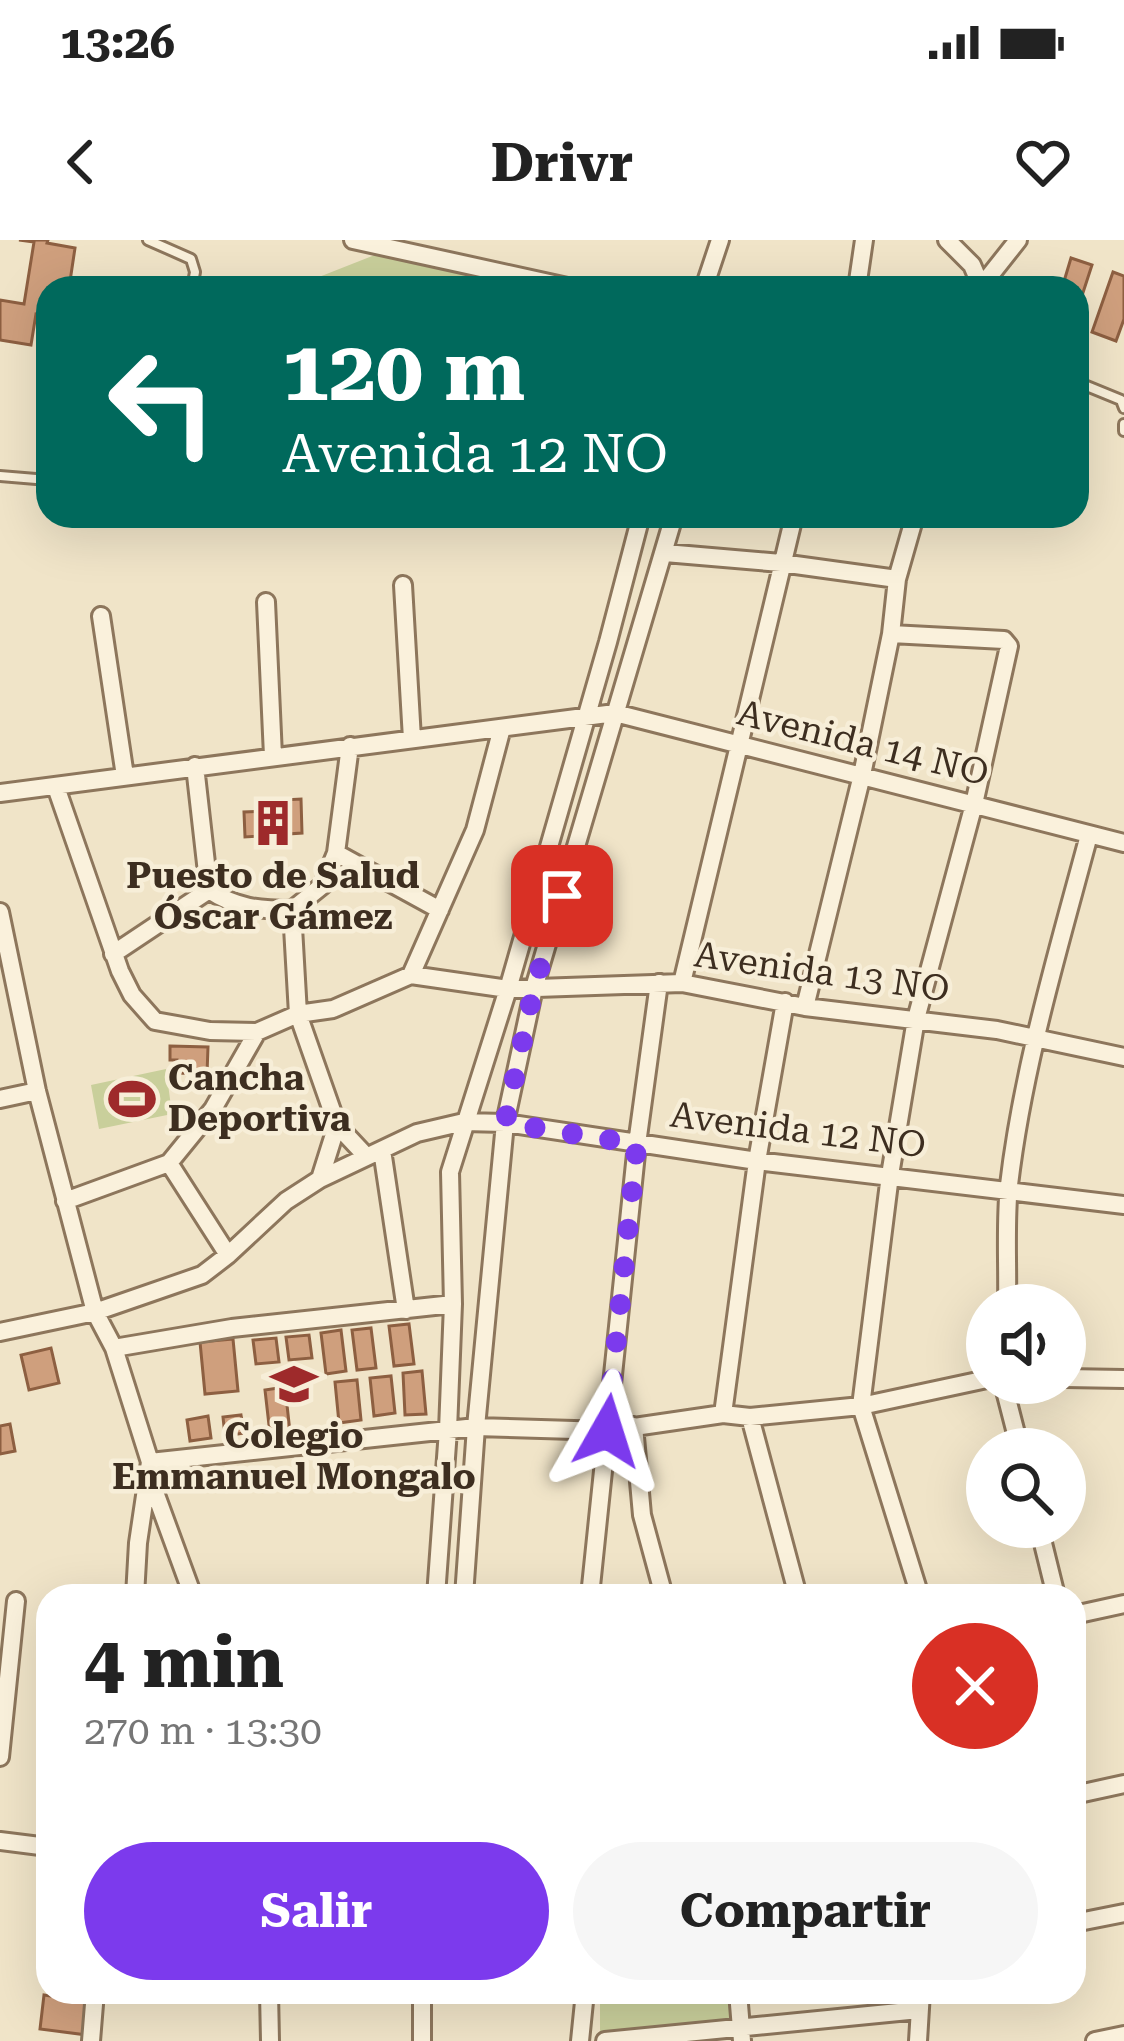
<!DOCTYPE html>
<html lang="es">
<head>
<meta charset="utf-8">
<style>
	body { margin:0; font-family:"Roboto Serif",serif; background:#f6f6f6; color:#222; height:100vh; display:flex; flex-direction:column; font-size:45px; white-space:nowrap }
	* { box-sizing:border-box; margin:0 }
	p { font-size:39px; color:#767676 }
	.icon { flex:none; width:66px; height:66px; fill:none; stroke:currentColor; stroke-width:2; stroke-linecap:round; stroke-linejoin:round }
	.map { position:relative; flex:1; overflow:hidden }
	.side { position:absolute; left:36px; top:1344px; width:1050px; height:420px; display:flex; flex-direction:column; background:#fff; border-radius:36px; box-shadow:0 12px 48px #0002 }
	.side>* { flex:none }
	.top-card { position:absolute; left:36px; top:36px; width:1053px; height:252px; border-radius:36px; box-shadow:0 12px 48px #0002; background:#00695c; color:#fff; overflow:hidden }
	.fabs { position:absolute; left:966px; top:1044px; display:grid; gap:24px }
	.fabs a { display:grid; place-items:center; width:120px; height:120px; border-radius:50%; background:#fff; box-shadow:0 12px 48px #0002; font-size:60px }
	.pin { position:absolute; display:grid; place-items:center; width:102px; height:102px; color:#fff; margin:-51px; border-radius:24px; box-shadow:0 6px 18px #0006 }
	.me { position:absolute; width:132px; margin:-66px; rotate:6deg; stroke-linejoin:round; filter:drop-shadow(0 0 9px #0008) }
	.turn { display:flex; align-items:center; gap:42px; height:252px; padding:0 48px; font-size:54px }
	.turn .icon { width:156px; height:156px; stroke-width:2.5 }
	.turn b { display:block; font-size:84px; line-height:102px }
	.round { display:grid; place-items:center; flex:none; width:126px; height:126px; border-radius:63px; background:#f6f6f6 }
	.head { display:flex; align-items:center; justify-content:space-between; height:204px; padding:0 48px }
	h1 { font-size:72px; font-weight:700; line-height:90px }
	.action { display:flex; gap:24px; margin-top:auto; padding:24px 48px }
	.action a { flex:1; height:138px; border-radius:72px; background:#7c3aed; color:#fff; font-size:48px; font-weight:700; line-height:138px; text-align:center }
	.action a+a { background:#f6f6f6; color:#222 }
	.status { display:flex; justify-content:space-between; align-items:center; height:84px; padding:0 60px; background:#fff; direction:ltr }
	.status svg { height:33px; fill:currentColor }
	header { display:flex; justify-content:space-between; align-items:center; height:156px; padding:0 48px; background:#fff; font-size:54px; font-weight:700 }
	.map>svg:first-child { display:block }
</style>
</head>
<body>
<div class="status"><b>13:26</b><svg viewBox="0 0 49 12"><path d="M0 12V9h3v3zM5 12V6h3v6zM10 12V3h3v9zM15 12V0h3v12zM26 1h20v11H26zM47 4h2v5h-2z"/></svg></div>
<header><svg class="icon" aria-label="back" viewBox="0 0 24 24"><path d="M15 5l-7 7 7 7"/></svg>Drivr<svg class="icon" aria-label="heart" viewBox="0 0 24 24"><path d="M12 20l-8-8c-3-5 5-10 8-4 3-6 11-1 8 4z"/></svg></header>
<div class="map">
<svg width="1124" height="1801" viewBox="0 0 1124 1801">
	<rect width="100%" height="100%" fill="#f0e4c8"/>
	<!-- green -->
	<path fill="#c9cf9b" d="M390 9 513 48H291Z
		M166 829 172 874 99 889 91 845Z
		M600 1752H728L730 1778 600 1796Z"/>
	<!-- building -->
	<path fill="#cf9f7d" stroke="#8d5f41" stroke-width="3" d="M19 0H48L47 3 75 8 69 48H48V76L36 74 31 105 0 100V60L24 64 34 2Z
		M1071 18 1092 25 1077 71V48H1062Z
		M1113 32 1124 36V79L1116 101 1092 92Z
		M301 559 302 593 245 597 244 572 265 571V561Z
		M170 806 208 807 207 834 176 833 177 820H170Z
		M409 1084 414 1124 394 1126 389 1086Z
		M371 1088 376 1128 357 1130 352 1090Z
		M341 1090 346 1131 326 1134 321 1093Z
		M309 1095 312 1118 289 1120 286 1097Z
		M276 1098 279 1122 256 1124 253 1100Z
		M233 1099 238 1151 205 1154 200 1102Z
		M51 1108 59 1143 29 1150 21 1115Z
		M422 1131 426 1174 405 1175 403 1133Z
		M391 1136 395 1173 374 1176 370 1138Z
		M357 1140 361 1180 339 1183 335 1142Z
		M285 1147 290 1192 270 1194 265 1150Z
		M241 1175 244 1193 225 1196 223 1177Z
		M208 1176 211 1198 190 1201 187 1180Z
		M10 1184 15 1211 0 1214V1186Z
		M44 1755 92 1762 87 1795 40 1789Z"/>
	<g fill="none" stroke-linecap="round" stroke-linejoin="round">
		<defs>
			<path id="lane" d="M148 0 191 19 195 32 192 48
				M1077 142 1121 160 1124 168
				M1124 184V191
				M0 236 48 240"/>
			<path id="street" d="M353 0 572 48
				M947 0 972 25 981 46
				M704 48 720 0
				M857 48 864 0
				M980 48 1018 0
				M665 313 781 323 897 339
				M403 345 412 499
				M266 362 273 516
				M101 376 125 536
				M891 394 1004 400 1009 406 974 564 916 779 890 935 861 1166 920 1356
				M195 526 209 650C236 668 260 670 292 670L323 645 336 613 350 506
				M56 547 120 731 132 755 155 781 210 791 257 792 298 774 333 769 411 735 475 590 502 488
				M0 553 615 473 1124 603
				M336 613 440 670
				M292 670 298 774 337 885 320 939
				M0 672 37 851 95 1072 114 1108 150 1222 138 1303 135 1356
				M113 714 209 650
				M411 735 508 749 682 743 805 767 997 790 1124 817
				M682 743 794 276
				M805 767 862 535 891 394 897 339 915 276
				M0 859 37 851
				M337 885 367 917
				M382 910 406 1070
				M169 923 228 1015
				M65 961 169 923 213 869 257 792
				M1007 1065C1008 1026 1005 984 1009 945 1023 826 1058 711 1089 595
				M0 1092 95 1072 202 1035 228 1015 286 961 320 939 417 893 464 882 505 883 757 921 1124 965
				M114 1108 232 1088 453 1064
				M1065 1138 1124 1139
				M1003 1143 1020 1209
				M723 1174 757 921 785 762
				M750 1177 798 1356
				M634 1186 642 1275 664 1356
				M150 1222 476 1187 607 1191 723 1174 750 1177 861 1166 987 1139
				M148 1233 193 1356
				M1039 1287 1056 1356
				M436 1356 448 1190 453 1064 450 932 508 749 608 402 641 276
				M464 1356 476 1187 505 883 534 748 674 276
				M590 1356 637 904 659 743
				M1074 1375 1124 1364
				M0 1517 16 1361
				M1074 1555 1124 1544
				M0 1601 48 1607
				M1074 1683 1124 1673
				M269 1752 270 1801
				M422 1752V1801
				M738 1752 742 1801
				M91 1801 95 1752
				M580 1801 585 1752
				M605 1801 919 1770
				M918 1801 921 1752
				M1095 1801 1124 1795"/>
		</defs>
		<!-- lane casing -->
		<use href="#lane" stroke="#8d765c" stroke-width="14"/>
		<!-- street casing -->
		<use href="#street" stroke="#8d765c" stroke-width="22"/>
		<!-- lane -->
		<use href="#lane" stroke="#faf1dc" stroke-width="8"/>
		<!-- street -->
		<use href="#street" stroke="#faf1dc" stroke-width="16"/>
	</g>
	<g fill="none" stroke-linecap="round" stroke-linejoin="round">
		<!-- route -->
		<path stroke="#7c3aed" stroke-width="21" stroke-dasharray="0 37.8" d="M562 656 534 748 505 883 637 904 607 1191"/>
	</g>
	<!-- icons -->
	<defs>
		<symbol id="building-bare" viewBox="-9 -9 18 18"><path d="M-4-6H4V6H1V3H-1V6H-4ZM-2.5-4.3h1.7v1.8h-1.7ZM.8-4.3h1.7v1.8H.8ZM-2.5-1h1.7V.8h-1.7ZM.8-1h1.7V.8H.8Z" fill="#9e2a2b" stroke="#f7eed8" stroke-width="2.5" paint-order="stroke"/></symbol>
		<symbol id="stadium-bare" viewBox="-9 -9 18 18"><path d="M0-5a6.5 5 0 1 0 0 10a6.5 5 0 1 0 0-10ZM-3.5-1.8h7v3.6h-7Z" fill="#9e2a2b" stroke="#f7eed8" stroke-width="2.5" paint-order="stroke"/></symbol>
		<symbol id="university-bare" viewBox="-9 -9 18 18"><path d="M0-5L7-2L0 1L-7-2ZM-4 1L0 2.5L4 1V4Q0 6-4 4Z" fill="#9e2a2b" stroke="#f7eed8" stroke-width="2.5" paint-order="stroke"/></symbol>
	</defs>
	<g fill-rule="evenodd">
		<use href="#building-bare" x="240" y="550" width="66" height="66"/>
		<use href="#stadium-bare" x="99" y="826" width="66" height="66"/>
		<use href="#university-bare" x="261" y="1111" width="66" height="66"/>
	</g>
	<g text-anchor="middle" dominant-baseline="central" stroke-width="9" stroke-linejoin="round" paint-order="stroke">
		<!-- street labels -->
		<g font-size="36" fill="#3d2e20" stroke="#f7eed8">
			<text transform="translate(863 503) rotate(14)">Avenida 14 NO</text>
			<text transform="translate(822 732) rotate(8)">Avenida 13 NO</text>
			<text transform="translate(798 890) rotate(7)">Avenida 12 NO</text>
		</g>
		<!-- poi labels -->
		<g font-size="36" font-weight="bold" fill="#3d2e20" stroke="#f7eed8">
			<text x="273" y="636">Puesto de Salud<tspan x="273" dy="41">Óscar Gámez</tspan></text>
			<text x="168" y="838" text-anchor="start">Cancha<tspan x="168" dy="41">Deportiva</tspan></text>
			<text x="294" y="1196">Colegio<tspan x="294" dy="41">Emmanuel Mongalo</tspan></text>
		</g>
	</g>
</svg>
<div class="fabs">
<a><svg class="icon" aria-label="sound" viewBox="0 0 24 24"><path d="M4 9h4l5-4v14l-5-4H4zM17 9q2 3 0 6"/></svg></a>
<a><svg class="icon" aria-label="search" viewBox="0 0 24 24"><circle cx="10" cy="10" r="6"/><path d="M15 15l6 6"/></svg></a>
</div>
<div class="pin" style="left:562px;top:656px;background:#d93025"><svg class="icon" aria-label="arrive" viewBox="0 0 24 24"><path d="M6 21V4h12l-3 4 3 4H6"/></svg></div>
<svg class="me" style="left:607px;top:1191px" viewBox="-20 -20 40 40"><path d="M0-17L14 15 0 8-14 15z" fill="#7c3aed" stroke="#fff" stroke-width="4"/></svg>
<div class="top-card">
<div class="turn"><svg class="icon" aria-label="left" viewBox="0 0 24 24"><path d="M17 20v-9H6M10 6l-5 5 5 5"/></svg><div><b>120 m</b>Avenida 12 NO</div></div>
</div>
<section class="side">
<div class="head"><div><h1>4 min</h1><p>270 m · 13:30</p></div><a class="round" style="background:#d93025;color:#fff"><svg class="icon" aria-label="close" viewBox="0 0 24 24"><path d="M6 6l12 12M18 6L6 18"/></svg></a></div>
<div class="action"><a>Salir</a><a>Compartir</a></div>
</section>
</div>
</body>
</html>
